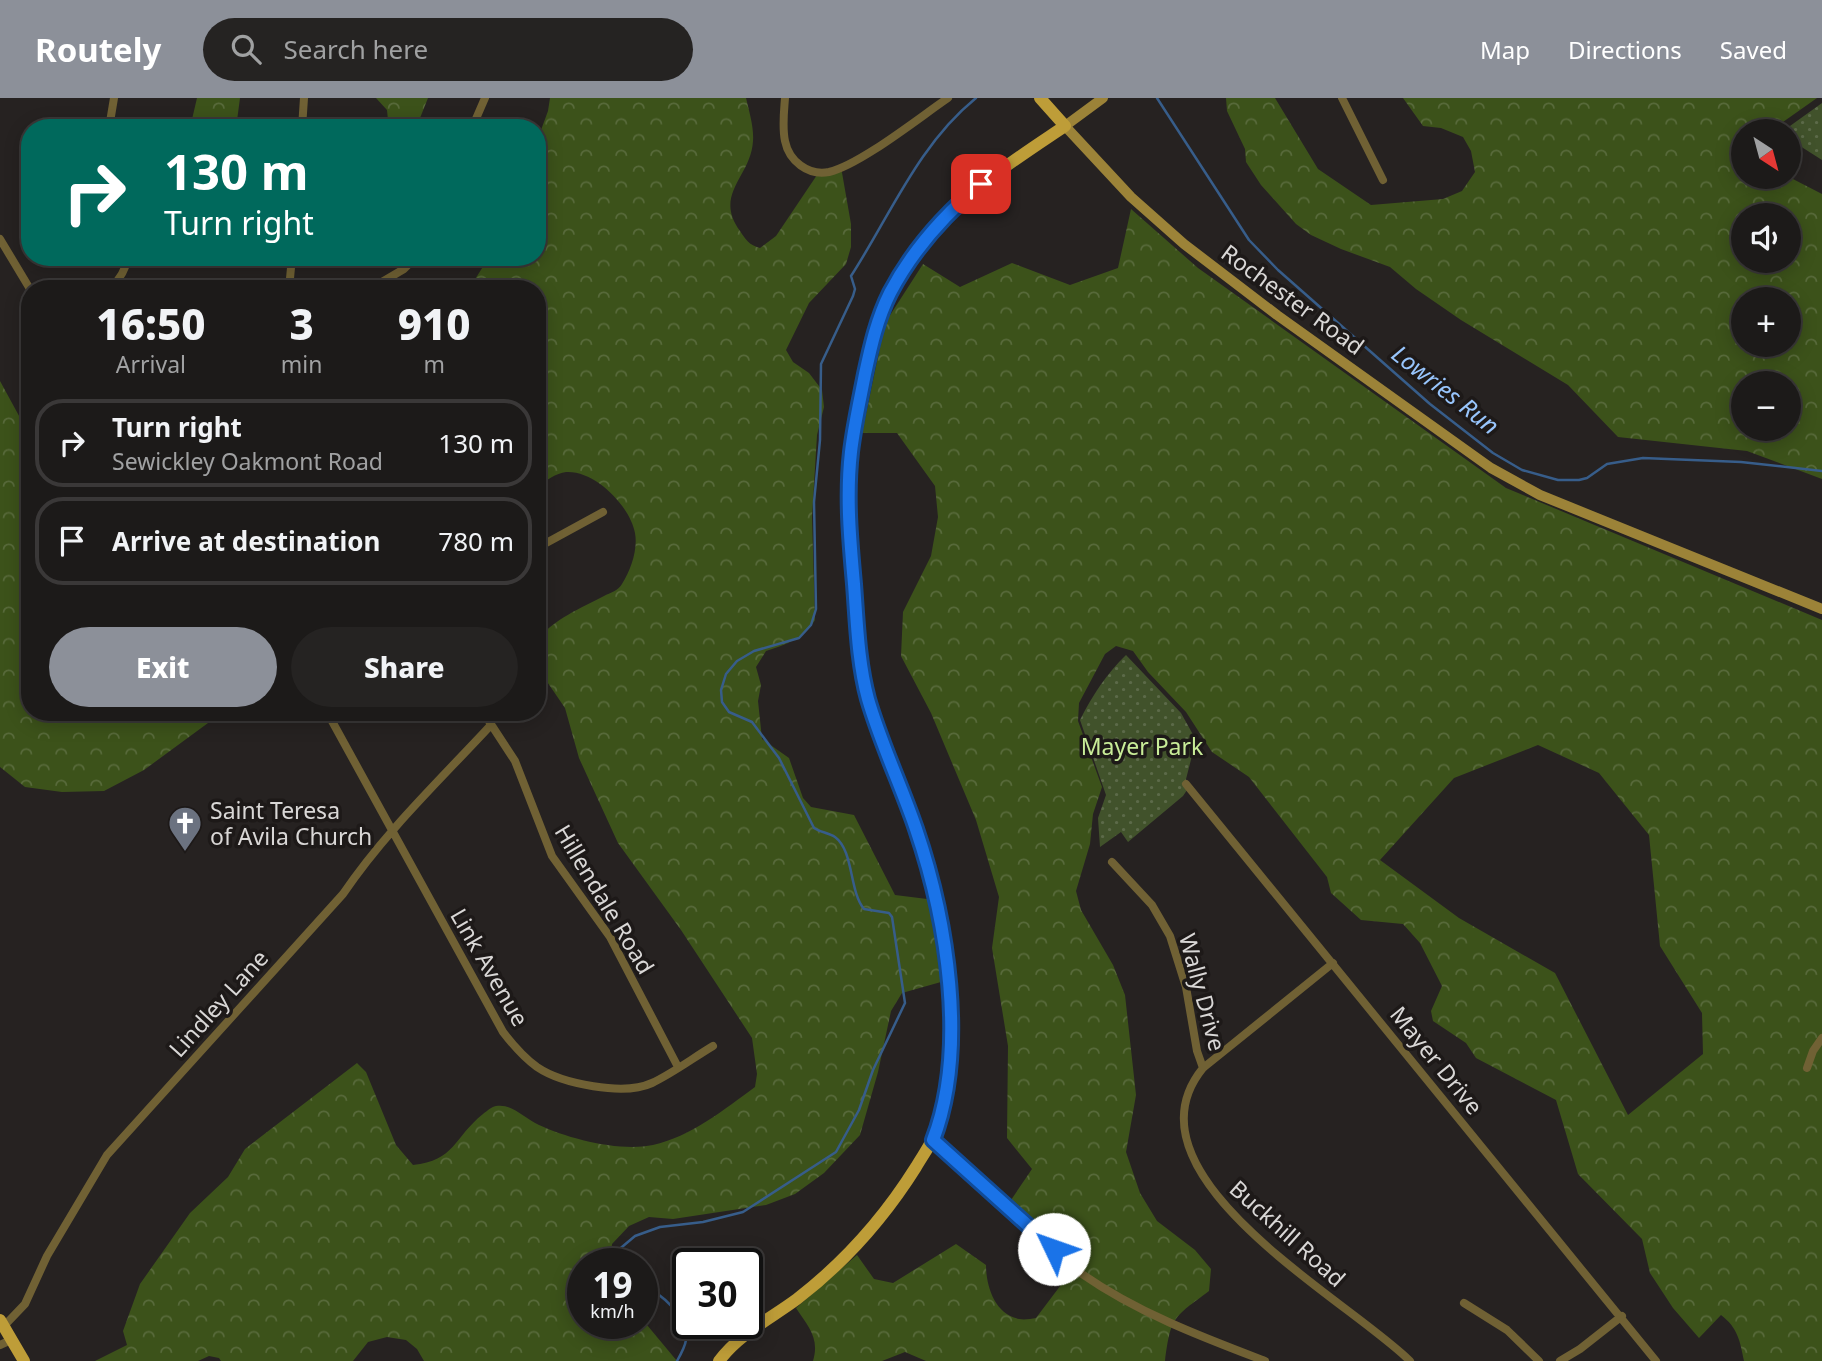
<!DOCTYPE html>
<html lang="en">
<head>
<meta charset="utf-8">
<style>
	body { margin:0; font-family:"Noto Sans",sans-serif; background:#252322; color:#f1f3f6; height:100vh; display:flex; flex-direction:column; font-size:26px; white-space:nowrap }
	* { box-sizing:border-box; margin:0 }
	p { font-size:23px; color:#a0a1a2 }
	.icon { flex:none; width:38px; height:38px; fill:none; stroke:currentColor; stroke-width:2; stroke-linecap:round; stroke-linejoin:round }
	.map { position:relative; flex:1; overflow:hidden }
	.panel { position:absolute; left:21px; top:182px; width:525px; height:441px; display:flex; flex-direction:column; background:#1c1a19; border-radius:28px; box-shadow:0 4px 18px #0003,0 0 0 2px #3a3838 }
	.panel>* { flex:none }
	.top-card { position:absolute; left:21px; top:21px; width:525px; height:147px; border-radius:28px; box-shadow:0 4px 18px #0003,0 0 0 2px #3a3838; background:#00695c; color:#fff; overflow:hidden }
	.needle { width:46px; rotate:144deg }
	.fabs { position:absolute; left:1731px; top:21px; display:grid; gap:14px }
	.fabs a { display:grid; place-items:center; width:70px; height:70px; border-radius:50%; background:#1c1a19; box-shadow:0 4px 18px #0003,0 0 0 2px #3a3838; font-size:35px }
	.speed { position:absolute; left:567px; top:1150px; display:flex; gap:14px; font-size:35px; font-weight:700; text-align:center }
	.speed>* { display:grid; place-content:center; width:91px; height:91px; border-radius:50%; background:#1c1a19; box-shadow:0 4px 18px #0003,0 0 0 2px #3a3838; line-height:1 }
	.speed small { font-size:18px; font-weight:400 }
	.speed .limit { border:4px solid #111; border-radius:10px; background:#fff; color:#111 }
	.pin { position:absolute; display:grid; place-items:center; width:60px; height:60px; color:#fff; margin:-30px; border-radius:14px; box-shadow:0 4px 10px #0006 }
	.me { position:absolute; width:77px; margin:-38px; rotate:312deg; stroke-linejoin:round; filter:drop-shadow(0 0 5px #0008) }
	.turn { display:flex; align-items:center; gap:24px; height:147px; padding:0 28px; font-size:32px }
	.turn .icon { width:91px; height:91px; stroke-width:2.5 }
	.turn b { display:block; font-size:49px; line-height:60px }
	.eta { display:flex; justify-content:space-evenly; align-items:center; height:119px; text-align:center }
	.eta b { font-size:42px; font-weight:800; line-height:49px }
	.primary-button { display:flex; gap:14px; margin-top:auto; padding:14px 28px }
	.primary-button a { flex:1; height:80px; border-radius:42px; background:#8c9099; color:#fff; font-size:28px; font-weight:800; line-height:80px; text-align:center }
	.primary-button a+a { background:#252322; color:#f1f3f6 }
	ul { padding:0; list-style:none }
	li { display:flex; align-items:center; gap:21px; height:88px; margin:0 14px 10px; padding:0 14px; border:4px solid #3a3838; border-radius:28px }
	li div { flex:1 }
	li b { display:block; font-size:26px }
	li em { font-style:normal }
	header { display:flex; align-items:center; gap:42px; box-sizing:border-box; height:98px; padding:0 35px; background:#8c9099; color:#fff }
	header strong { font-size:33px }
	nav { display:flex; gap:38px; margin-inline-start:auto; font-size:24px }
	.search { width:490px; height:63px; background:#252322; display:flex; align-items:center; gap:18px; box-sizing:border-box; padding:0 24px; border-radius:38px; color:#a0a1a2; font-size:26px }
	.map>svg:first-child { display:block }
</style>
</head>
<body>
<header>
<strong>Routely</strong>
<div class="search"><svg class="icon" aria-label="search" viewBox="0 0 24 24"><circle cx="10" cy="10" r="6"/><path d="M15 15l6 6"/></svg>Search here</div>
<nav><a>Map</a><a>Directions</a><a>Saved</a></nav>
</header>
<div class="map">
<svg width="1822" height="1263" viewBox="0 0 1822 1263">
	<defs>
		<pattern id="green-dots" width="8" height="8" patternUnits="userSpaceOnUse" patternTransform="scale(1.75)"><rect width="8" height="8" fill="#41522b"/><path d="M2 2h.1M6 6h.1" fill="none" stroke="#5c6a49" stroke-width="1.8" stroke-linecap="round"/></pattern>
		<pattern id="forest-crowns" width="20" height="18" patternUnits="userSpaceOnUse" patternTransform="scale(1.75)"><rect width="20" height="18" fill="#3c521a"/><path d="M2 6a3 3 0 1 1 6 0M12 15a3 3 0 1 1 6 0" fill="none" stroke="#586a3b"/></pattern>
	</defs>
	<rect width="100%" height="100%" fill="#262221"/>
	<!-- green -->
	<path fill="url(#green-dots)" d="M1822 5V62L1789 41 1788 33H1783Z
		M1126 557 1181 615 1196 642 1185 685 1189 689 1183 698 1128 744 1121 734 1100 749 1098 720 1106 697 1080 622C1092 598 1107 575 1126 557Z"/>
	<!-- forest -->
	<path fill="url(#forest-crowns)" fill-rule="evenodd" d="M197 0H240L236 30H190Z
		M376 0H428L416 30H382L388 22 387 12Z
		M550 0H746C749 13 754 29 753 43 751 79 713 96 740 133 746 142 749 147 760 150L776 138 819 74 841 69 851 126V149L846 166 809 205 786 252 793 264 809 275 822 292 824 309 817 337 812 419 815 522C803 541 787 546 766 553L756 569 761 587 758 603 762 641 789 660 803 700 811 709 854 717 895 797 935 802 948 882 902 895 891 913 878 974 860 1037 824 1075 795 1096 766 1107 673 1121 649 1119 629 1128 612 1146 610 1165 583 1166V1225H642V1221L677 1263H424L417 1251 406 1242 387 1239 368 1244 353 1263H221L219 1260 209 1258 198 1263H95L127 1247 123 1233 140 1186 190 1115 228 1079 245 1051 357 965 366 974 396 1047 413 1067C455 1063 454 1039 483 1016 487 1013 491 1009 496 1008 512 1005 525 1021 539 1027 569 1041 620 1054 653 1047 690 1039 725 1011 755 989L757 976 752 940 681 832 618 745 579 660 565 610 539 572 537 542C554 521 581 510 604 498 610 495 619 492 622 486 631 472 638 451 635 435 630 408 595 372 566 374 556 375 546 383 537 388V191H469L489 159H537V43L548 13Z
		M1226 0H1275L1318 71 1371 107 1443 101 1462 93 1475 74 1471 53 1463 39 1441 30 1423 28 1403 0H1817L1770 33H1743V79H1789L1822 96V381L1747 353 1618 339 1568 287 1461 222 1416 191 1390 169 1341 151 1311 137 1296 126 1261 87 1246 64 1245 51 1227 13ZM1788 117V163H1743V117ZM1788 201V247H1743V201ZM1788 285V331H1743V285Z
		M1131 111 1198 170 1506 390 1822 522V1263H1744C1740 1243 1738 1230 1721 1217L1699 1240 1673 1210 1650 1175 1642 1141 1578 1076 1556 1002 1476 960 1466 945 1433 923 1431 913 1442 888 1420 845 1403 826 1361 822 1331 795 1327 779 1249 679 1212 654 1186 614 1148 574 1133 553 1116 548 1105 556 1079 605 1078 623 1102 689 1093 716 1090 746 1076 793 1081 812 1113 867 1125 897 1136 997 1126 1054 1140 1095 1157 1123 1195 1152 1211 1171 1209 1193C1173 1220 1171 1218 1165 1263H926L905 1254 882 1263H813C820 1240 808 1228 796 1210L857 1157 874 1181 893 1185 956 1146 986 1167C986 1187 994 1216 1019 1221 1024 1222 1031 1221 1036 1220L1079 1163 1011 1102 1032 1071 1007 1040 1008 948 992 850 999 799 976 722 931 615 901 558 903 514 931 458 938 419 935 388 897 335H862L885 225 923 166 960 189 1012 165 1070 187 1118 170ZM1538 647 1599 675 1649 737 1660 848 1702 915 1703 956 1628 1017 1555 875 1459 820 1380 762 1454 680Z
		M0 283 30 338V614H223L144 672 104 693 62 694 25 689 0 669Z"/>
	<g fill="none" stroke-linecap="round" stroke-linejoin="round">
		<!-- stream -->
		<path stroke="#375d8a" stroke-width="2.5" d="M1157 0 1249 142 1278 172 1430 306 1493 355 1522 372 1558 382H1579L1587 380 1607 366 1643 360 1741 364 1822 373
			M616 1166V1154L635 1138 660 1129 703 1124 743 1114 836 1054 859 1012 873 972 905 905 892 819 889 815 864 811C849 793 854 753 835 739 829 735 820 734 814 730L779 660 752 624 729 614 722 604 721 592 726 576 737 563 754 553 799 540 811 527 816 511 814 404 820 342 821 266 853 198 855 191 851 178C890 118 918 47 976 0
			M642 1187C662 1196 688 1218 686 1242 685 1249 681 1256 677 1263"/>
		<!-- street -->
		<path stroke="#706134" stroke-width="8" d="M785 0C784 14 782 29 785 43 789 63 808 78 829 74 860 67 920 19 948 0
			M1342 0 1383 82
			M109 30 114 0
			M302 30 304 0
			M472 30 485 0
			M0 141 30 191
			M110 191C120 181 126 172 128 159
			M289 191 292 159
			M370 191 404 171 416 159
			M537 450 603 414
			M327 614 503 934C513 947 523 959 537 969 562 986 624 998 652 985 673 975 693 960 713 948
			M483 614 515 663 552 758 610 839 678 969
			M1186 686 1656 1263
			M1112 764 1152 807 1170 838 1186 889 1197 953 1203 970
			M1333 865 1203 970C1116 1077 1349 1202 1410 1263
			M1807 970 1813 953 1822 940
			M933 1042 1082 1176C1138 1215 1202 1239 1265 1263
			M1464 1205 1507 1232 1539 1263
			M3 1229 25 1206 47 1158 107 1057 343 796C385 734 440 682 490 628
			M0 1247 11 1242
			M1560 1263 1580 1251 1622 1218"/>
		<!-- secondary -->
		<path stroke="#9c8338" stroke-width="10" d="M1103 0 1065 28 1131 99 1184 146 1277 217 1491 370 1540 397 1822 511"/>
		<!-- primary -->
		<path stroke="#be9d38" stroke-width="12" d="M0 1222 24 1263
			M719 1263C739 1236 770 1221 797 1201 845 1164 884 1120 916 1069 923 1057 932 1045 937 1032 966 942 947 831 920 743 906 697 885 654 871 609 858 570 857 529 854 488 850 446 847 403 850 360 852 334 858 308 864 282 875 231 890 188 922 146 961 95 1013 63 1065 28L1040 0"/>
	</g>
	<g fill="none" stroke-linecap="round" stroke-linejoin="round">
		<defs>
			<path id="route" d="M981 86C945 116 912 153 890 195 877 221 871 248 865 276 860 302 854 328 851 354 846 398 850 442 854 486 857 525 858 564 868 601 881 646 901 687 916 731 947 822 968 951 933 1042L1054 1151"/>
		</defs>
		<!-- route casing -->
		<use href="#route" stroke="#114b97" stroke-width="18"/>
		<!-- route -->
		<use href="#route" stroke="#1a73e8" stroke-width="12"/>
	</g>
	<!-- icons -->
	<defs>
		<symbol id="church-pin" viewBox="-11 -11 22 30"><path d="M0 17L-7.5 6A9.5 9.5 0 1 1 7.5 6Z" fill="#6b7280" stroke="#1d1918"/><path d="M-1.2-6h2.4v3.5h3.3v2.4h-3.3V6h-2.4V-.1h-3.3v-2.4h3.3Z" fill="#fff"/></symbol>
	</defs>
	<g fill-rule="evenodd">
		<use href="#church-pin" x="166" y="706" width="38" height="52"/>
	</g>
	<g text-anchor="middle" dominant-baseline="central" stroke-width="7" stroke-linejoin="round" paint-order="stroke">
		<!-- street labels -->
		<g font-size="23" fill="#d9d7d6" stroke="#1d1918">
			<text transform="translate(1293 201) rotate(36)">Rochester Road</text>
			<text transform="translate(605 801) rotate(59)">Hillendale Road</text>
			<text transform="translate(490 869) rotate(60)">Link Avenue</text>
			<text transform="translate(1203 894) rotate(75)">Wally Drive</text>
			<text transform="translate(218 905) rotate(-48)">Lindley Lane</text>
			<text transform="translate(1437 962) rotate(51)">Mayer Drive</text>
			<text transform="translate(1288 1135) rotate(42)">Buckhill Road</text>
		</g>
		<!-- park labels -->
		<g font-size="23" fill="#c8ec98" stroke="#1d1918">
			<text x="1142" y="648">Mayer Park</text>
		</g>
		<!-- poi labels -->
		<g font-size="23" fill="#d9d7d6" stroke="#1d1918" text-anchor="start">
			<text x="210" y="712">Saint Teresa<tspan x="210" dy="26">of Avila Church</tspan></text>
		</g>
		<!-- water labels -->
		<g font-size="24" font-style="italic" fill="#98c5fc" stroke="#1d1918">
			<text transform="translate(1446 291) rotate(38)">Lowries Run</text>
		</g>
	</g>
</svg>
<div class="fabs">
<a><svg class="needle" viewBox="-14 -14 28 28"><path d="M0-13l5 13h-10z" fill="#e53935"/><path d="M0 13l5-13h-10z" fill="#a0a1a2"/></svg></a>
<a><svg class="icon" aria-label="sound" viewBox="0 0 24 24"><path d="M4 9h4l5-4v14l-5-4H4zM17 9q2 3 0 6"/></svg></a>
<a>+</a>
<a>−</a>
</div>
<div class="speed"><div>19<small>km/h</small></div><div class="limit">30</div></div>
<div class="pin" style="left:981px;top:86px;background:#d93025"><svg class="icon" aria-label="arrive" viewBox="0 0 24 24"><path d="M6 21V4h12l-3 4 3 4H6"/></svg></div>
<svg class="me" style="left:1054px;top:1151px" viewBox="-20 -20 40 40"><circle r="19" fill="#fff"/><path d="M0-13L10 11 0 6-10 11z" fill="#1a73e8"/></svg>
<div class="top-card">
<div class="turn"><svg class="icon" aria-label="right" viewBox="0 0 24 24"><path d="M7 20v-9h11M14 6l5 5-5 5"/></svg><div><b>130 m</b>Turn right</div></div>
</div>
<section class="panel">
<div class="eta">
<div><b>16:50</b><p>Arrival</p></div>
<div><b>3</b><p>min</p></div>
<div><b>910</b><p>m</p></div>
</div>
<ul>
<li><svg class="icon" aria-label="right" viewBox="0 0 24 24"><path d="M7 20v-9h11M14 6l5 5-5 5"/></svg><div><b>Turn right</b><p>Sewickley Oakmont Road</p></div><em>130 m</em></li>
<li><svg class="icon" aria-label="arrive" viewBox="0 0 24 24"><path d="M6 21V4h12l-3 4 3 4H6"/></svg><div><b>Arrive at destination</b></div><em>780 m</em></li>
</ul>
<div class="primary-button"><a>Exit</a><a>Share</a></div>
</section>
</div>
</body>
</html>
